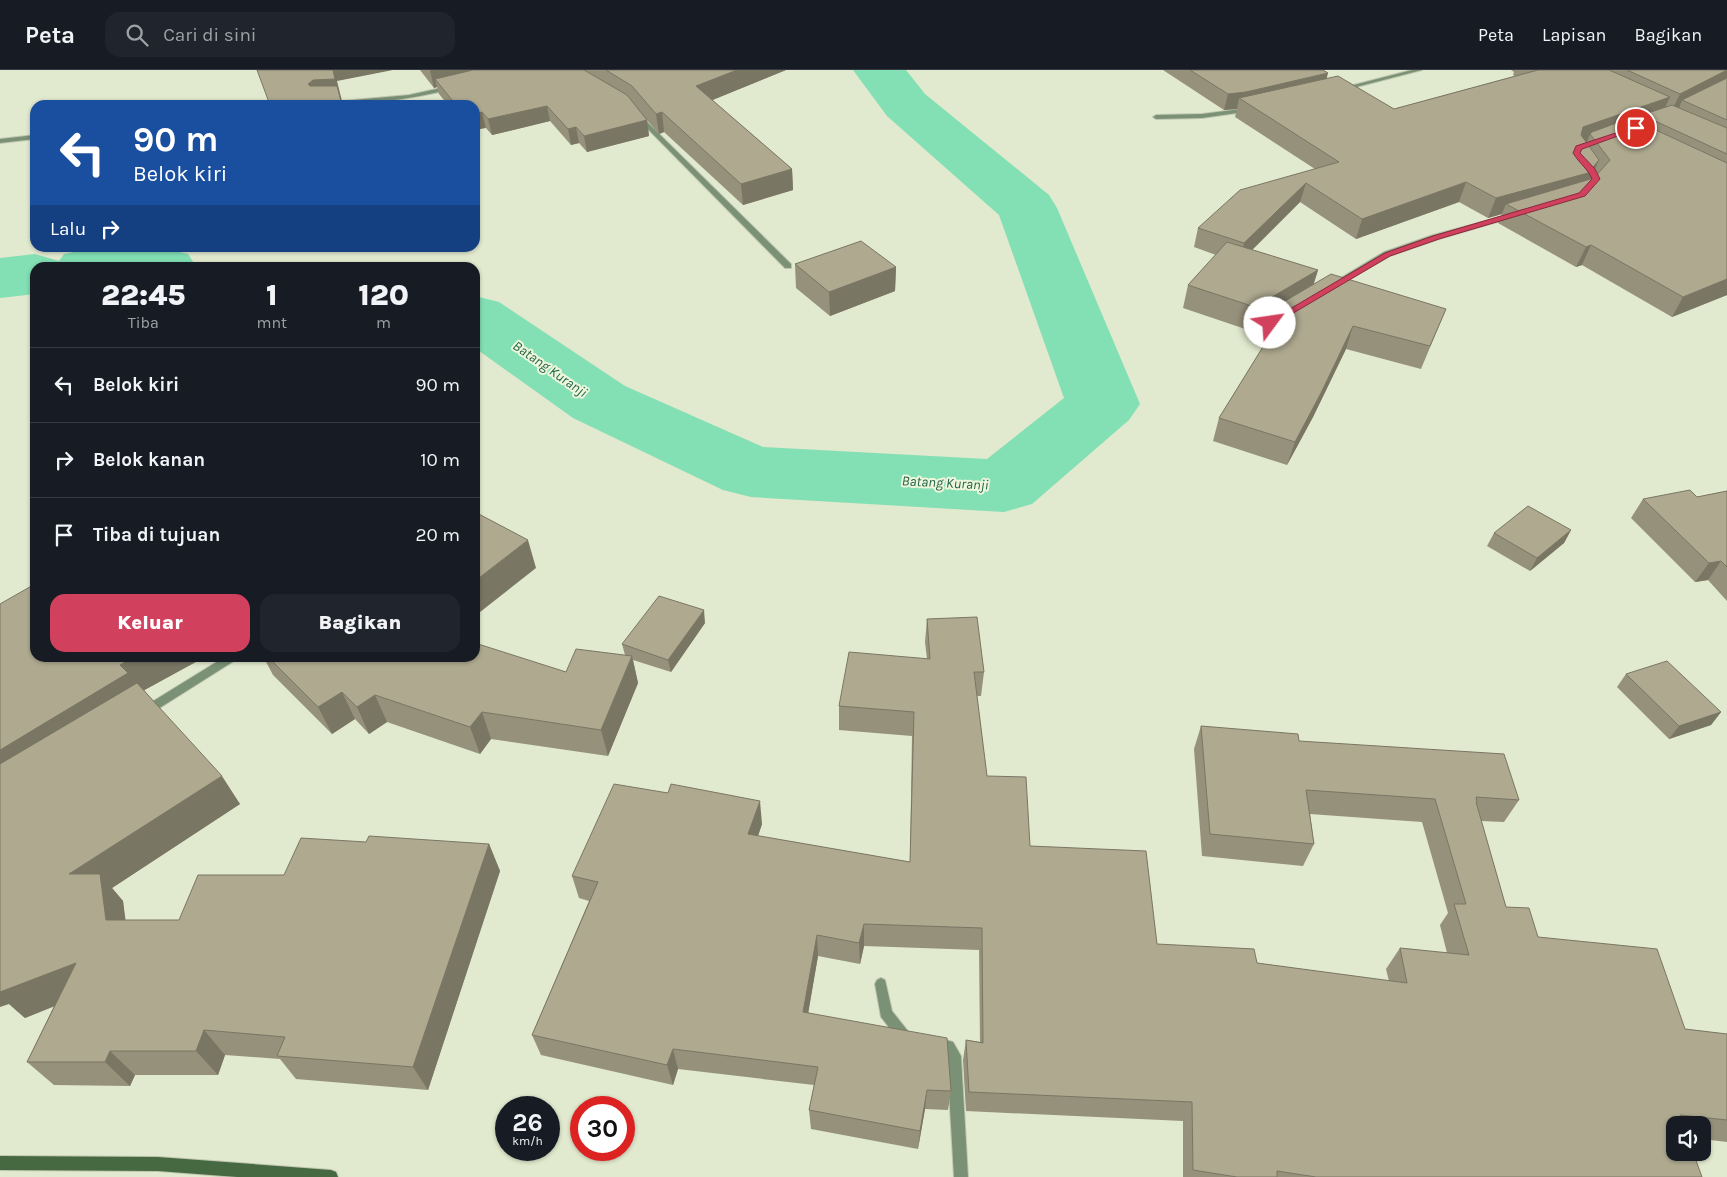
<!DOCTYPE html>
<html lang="id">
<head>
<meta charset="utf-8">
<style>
	body { margin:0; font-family:Karla,sans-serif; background:#20242c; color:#f1f3f6; height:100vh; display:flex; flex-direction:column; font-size:19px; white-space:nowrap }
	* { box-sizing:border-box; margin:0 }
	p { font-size:16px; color:#9ea1a6 }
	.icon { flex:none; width:28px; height:28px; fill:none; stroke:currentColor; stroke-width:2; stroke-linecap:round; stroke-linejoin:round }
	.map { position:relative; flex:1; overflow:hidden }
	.details { position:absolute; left:30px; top:192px; width:450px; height:400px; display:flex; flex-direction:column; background:#171b24; border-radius:15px; box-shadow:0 1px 4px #0004 }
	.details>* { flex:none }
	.guide { position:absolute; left:30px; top:30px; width:450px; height:152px; border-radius:15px; box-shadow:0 1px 4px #0004; background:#1a4fa0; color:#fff; overflow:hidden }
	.tools { position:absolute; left:1666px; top:1046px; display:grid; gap:10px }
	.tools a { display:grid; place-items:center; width:45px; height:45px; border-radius:10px; background:#171b24; box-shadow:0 1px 4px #0004; font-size:25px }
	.speed { position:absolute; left:495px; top:1026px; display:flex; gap:10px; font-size:25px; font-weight:700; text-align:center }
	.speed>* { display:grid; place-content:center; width:65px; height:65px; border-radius:50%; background:#171b24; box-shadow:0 1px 4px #0004; line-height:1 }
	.speed small { font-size:12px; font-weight:400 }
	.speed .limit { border:8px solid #d22; background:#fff; color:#111 }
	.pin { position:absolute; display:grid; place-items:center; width:42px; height:42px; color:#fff; margin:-21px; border:2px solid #fff; border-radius:50%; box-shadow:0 1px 5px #0007 }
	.me { position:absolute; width:55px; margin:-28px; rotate:59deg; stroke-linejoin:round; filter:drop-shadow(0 0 4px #0008) }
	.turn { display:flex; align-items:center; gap:18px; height:105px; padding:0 20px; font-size:22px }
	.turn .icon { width:65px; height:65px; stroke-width:2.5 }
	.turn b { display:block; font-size:35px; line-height:42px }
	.then { display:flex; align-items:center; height:48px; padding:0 20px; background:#0003; gap:10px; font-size:19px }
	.eta { display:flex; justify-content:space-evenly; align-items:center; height:85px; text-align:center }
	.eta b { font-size:30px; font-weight:800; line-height:35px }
	.primary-button { display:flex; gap:10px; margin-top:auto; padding:10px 20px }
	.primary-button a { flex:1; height:58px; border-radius:15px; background:#d1415e; color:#fff; font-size:20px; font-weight:800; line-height:58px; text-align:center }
	.primary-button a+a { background:#20242c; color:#f1f3f6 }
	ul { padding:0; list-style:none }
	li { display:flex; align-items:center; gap:15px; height:75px; padding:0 20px; border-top:1px solid #363941 }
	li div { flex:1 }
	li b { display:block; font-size:19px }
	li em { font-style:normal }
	header { display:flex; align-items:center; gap:30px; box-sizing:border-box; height:70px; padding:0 25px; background:#171b24; border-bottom:1px solid #363941 }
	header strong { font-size:24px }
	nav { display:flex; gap:28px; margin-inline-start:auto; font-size:18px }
	.search { width:350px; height:45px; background:#20242c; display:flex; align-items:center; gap:12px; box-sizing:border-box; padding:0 18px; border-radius:15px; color:#9ea1a6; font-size:19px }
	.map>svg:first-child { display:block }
</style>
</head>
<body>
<header>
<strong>Peta</strong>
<div class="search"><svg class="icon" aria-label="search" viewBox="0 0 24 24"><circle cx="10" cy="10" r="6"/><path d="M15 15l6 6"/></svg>Cari di sini</div>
<nav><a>Peta</a><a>Lapisan</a><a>Bagikan</a></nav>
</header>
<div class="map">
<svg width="1727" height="1107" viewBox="0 0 1727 1107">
	<rect width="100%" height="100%" fill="#e1e9ce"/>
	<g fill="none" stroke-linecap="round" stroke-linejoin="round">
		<!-- river -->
		<path fill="#83dfb4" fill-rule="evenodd" d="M853 0H906L925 24 1049 125 1057 138 1140 334 1129 350 1032 434 1004 442 751 427 723 420 573 348 475 278V226L499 232 625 316 763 377 987 389 1064 328 999 145 887 46Z
			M93 178 165 179 188 184 197 198H35V224L0 228V188L35 184 59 191 64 184Z"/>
		<defs>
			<path id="minor" d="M1412 0H1422L1341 21 1338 19Z
				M1249 38 1251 39V41L1202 48 1156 49 1153 47 1156 45 1202 44Z
				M639 48H643L791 194V198H785L639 50Z
				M1512 144 1515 146 1514 147 1439 169 1390 186 1336 217H1330L1329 215 1384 182 1433 165Z
				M223 588H235L234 591 150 644H142L141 641 142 638Z
				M881 908 885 910 892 941 911 965 913 969 911 973 906 975 901 973 881 947 875 914 877 910Z
				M935 967 953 972 961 986 968 1107H954L947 987 944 981 930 977 928 973 930 969Z"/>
			<path id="tertiary" d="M450 16 452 17V19C408 30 363 35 317 35L320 33 409 25Z
				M35 65V69L0 73V69Z"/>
			<path id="secondary" d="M0 1086 158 1087 331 1100 336 1102 338 1107H237L158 1101 0 1100Z"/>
		</defs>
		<!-- minor casing -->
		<use href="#minor" stroke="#bfc6af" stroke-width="2"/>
		<!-- tertiary casing -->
		<use href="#tertiary" stroke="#bfc6af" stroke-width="2"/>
		<!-- secondary casing -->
		<use href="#secondary" stroke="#bfc6af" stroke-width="2"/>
		<!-- minor -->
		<use href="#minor" fill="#7a9176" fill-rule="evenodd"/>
		<!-- tertiary -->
		<use href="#tertiary" fill="#7a9176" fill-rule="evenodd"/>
		<!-- secondary -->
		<use href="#secondary" fill="#476942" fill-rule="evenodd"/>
	</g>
	<!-- wall -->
	<path fill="#96917b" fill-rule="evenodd" d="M420 0H786L712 30 792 99 793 120 743 135 664 62 659 64 645 48 647 50 649 66 587 82 579 73 571 75 550 51 492 65 486 58 475 35H448L439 24 437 17 434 18Z
		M1163 0H1323L1327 8 1394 39 1515 6 1513 5 1514 2 1511 0H1727V225L1672 247 1582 195 1576 197 1498 153 1502 144 1488 148 1459 132 1356 169 1300 132 1252 180 1318 200 1313 215 1446 239 1421 299 1346 279 1313 347 1287 395 1213 371 1219 348 1269 267 1183 238 1188 215 1216 185 1194 177 1198 158 1315 99 1235 47 1237 39 1224 40ZM1595 100 1597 104 1594 108 1591 109Z
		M795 194 896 197 895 221 830 246 796 218Z
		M1727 421V531L1708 510 1695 512 1631 448 1643 429 1697 427Z
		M1571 460 1564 473 1530 501 1487 476 1494 463Z
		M927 549 984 602 981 626H977L987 706 1030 776 1157 874 1257 893 1389 911 1386 899 1400 878 1447 883 1440 855 1448 843 1422 752 1310 744 1314 774 1303 796 1202 786 1194 679 1201 656 1299 671 1519 730 1504 752 1481 751 1506 837 1538 867 1685 959 1727 964V1072L1702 1069V1055H1675L1702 1107H1183V1051L966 1041 963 990 966 970 980 972 979 880 864 876 860 894 818 886 808 942 951 1021 948 1040 925 1039 918 1079 811 1059 809 1040 814 1015 678 999 673 1015 541 985 532 965 589 831 579 828 572 806 762 754 758 766 910 792 912 666 839 660V636L927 589 925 572Z
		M705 553 671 602 633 590 638 613 608 686 491 669 480 684 387 652 369 664 355 649 332 664 273 605 264 588H475L566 602 625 585 622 574Z
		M35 588H203L144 620 240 734 112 818 123 831 125 850H179L284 805 366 772 489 774 500 801 428 1020 296 1009 280 989 225 985 218 1005H135L130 1016 54 1015 27 992 54 936 25 948 9 934Z
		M1626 604 1721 642 1711 655 1669 669 1617 617Z"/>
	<!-- shaded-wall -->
	<path fill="#7a7664" d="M333 0H393L337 11 343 35 320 31 308 14 313 10Z
		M430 0H513L435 9 437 17 434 18Z
		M737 0H786L698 36 696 16Z
		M1727 0V13L1682 30 1679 38 1671 42 1680 24Z
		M1328 3 1324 19 1239 28 1237 39 1224 40 1228 24Z
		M1670 27 1661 46 1642 45 1637 54 1590 64 1587 72 1575 76 1583 57Z
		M547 36 550 51 492 65 488 49Z
		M482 42 486 58 475 60V44Z
		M662 42 664 62 659 64 656 44Z
		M647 50 649 66 587 82 584 66Z
		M576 57 579 73 571 75 568 59Z
		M1599 90 1591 109 1506 134 1502 144 1488 148 1496 128Z
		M792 99 793 120 743 135 741 114Z
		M1466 112 1459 132 1356 169 1362 149Z
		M1306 113 1300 132 1239 193 1244 173Z
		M1591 175 1582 195 1576 197 1586 177Z
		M896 197 895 221 830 246 829 222Z
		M1318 200 1311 223 1268 242 1272 227Z
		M1727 209V225L1672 247 1683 227Z
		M1353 256 1346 279 1313 347 1287 395 1295 372Z
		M1571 460 1564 473 1530 501 1537 488Z
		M528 470 536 498 475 546V511Z
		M1721 491 1708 510 1695 512 1709 493Z
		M704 540 705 553 671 602 668 590Z
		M632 586 638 613 608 686 601 660Z
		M133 588H203L141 622 0 723V680L120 595Z
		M342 622 355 649 332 664 318 637Z
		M375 625 387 652 369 664 357 637Z
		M482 642 491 669 480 684 470 657Z
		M1721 642 1711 655 1669 669 1679 656Z
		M222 706 240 734 112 818 123 831 129 876 106 850 69 804Z
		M760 731 762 754 751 786 748 764Z
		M489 774 500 801 428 1020 413 997Z
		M864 854V876L860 894 859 873Z
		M817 865 818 886 805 962 803 942Z
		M76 893 100 918 25 948 9 934 0 937V907Z
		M204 960 225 985 218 1005 196 981Z
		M673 979 678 999 673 1015 667 995Z
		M110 981 135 1005 130 1016 105 992Z
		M927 1020 925 1039 918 1079 920 1061Z"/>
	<!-- building -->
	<path fill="#aea98f" stroke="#7a7664" d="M257 0H333L335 9 313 10 308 14 310 16H337L342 35H270Z
		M473 0H584L627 25 647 50 584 66 576 57 568 59 547 36 488 49 482 42 475 44V35H456L435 9Z
		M606 0H737L696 16 792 99 741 114 662 42 656 44 632 16Z
		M1190 0H1323L1328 3 1246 22 1228 24Z
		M1538 0H1609L1670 27 1583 57 1581 65 1599 90 1588 103 1496 128 1466 112 1362 149 1306 113 1244 173 1198 158 1240 120 1339 92 1239 28 1338 6 1394 39Z
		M1627 0H1727L1680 24Z
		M1727 8V50L1682 30Z
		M1672 35 1727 58V84L1642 45Z
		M1630 48 1727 93V209L1683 227 1591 175 1586 177 1506 134 1594 108 1610 90 1590 64 1592 62Z
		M861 171 896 197 829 222 795 194Z
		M1227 172 1318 200 1272 227 1271 232 1273 234H1280L1331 204 1446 239 1430 276 1353 256 1321 323 1295 372 1219 348 1282 246 1188 215Z
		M1690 420 1697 427 1727 421V497L1721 491 1709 493 1643 429Z
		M1528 436 1571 460 1537 488 1494 463Z
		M475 442 528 470 475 511Z
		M35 514V588H133L120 595 128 603 0 680V534Z
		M659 526 704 540 668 590 622 574Z
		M977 547 984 602H974L987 706 1026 707 1030 776 1146 781 1157 874 1254 879 1257 893 1407 913 1400 878 1469 885 1454 834H1466L1435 729 1306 720 1314 774 1210 764 1201 656 1298 664 1299 671 1504 684 1519 730 1476 727 1477 732H1476L1506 837 1529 838 1538 867 1657 879 1685 959 1727 964V1050L1680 1045 1684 1055H1675V1082H1693L1702 1107H1316L1277 1101V1107H1237L1193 1100 1192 1032 969 1022 966 970 983 973 982 858 864 854 859 873 817 865 803 942 947 968 951 1021 927 1020 920 1061 809 1040 818 997 673 979 667 995 532 965 598 812 572 806 614 714 668 723 671 714 760 731 748 764 910 792 914 642 839 636 849 582 930 589 927 549Z
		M475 573 566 602 576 579 632 586 601 660 482 642 470 657 375 625 357 637 342 622 318 637 269 588H475Z
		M1667 591 1721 642 1679 656 1626 604Z
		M137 613 222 706 69 804H100L106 850H179L198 805H284L301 768 366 772 369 766 489 774 413 997 277 986 285 967 204 960 196 981H110L105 992H27L76 893 0 922V694Z"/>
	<!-- route -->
	<path fill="#d1415e" stroke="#882a3d" d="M1634 57 1640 58 1582 79 1580 83 1595 99 1600 109 1585 126 1439 169 1390 186 1273 255H1267L1266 253 1385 183 1433 166 1579 123 1592 109C1588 99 1579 93 1573 83L1576 76Z"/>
	<g text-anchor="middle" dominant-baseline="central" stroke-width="4" stroke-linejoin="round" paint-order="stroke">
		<!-- far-water labels -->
		<g font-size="14" font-style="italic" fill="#1f6348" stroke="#eef6db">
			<text transform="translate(550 299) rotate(35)">Batang Kuranji</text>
			<text transform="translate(945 413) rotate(3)">Batang Kuranji</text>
		</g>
	</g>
</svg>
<div class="tools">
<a><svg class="icon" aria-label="sound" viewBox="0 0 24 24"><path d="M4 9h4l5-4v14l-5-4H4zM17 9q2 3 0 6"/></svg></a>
</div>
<div class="speed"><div>26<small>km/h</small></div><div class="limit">30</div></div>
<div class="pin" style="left:1636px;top:58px;background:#d93025"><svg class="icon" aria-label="arrive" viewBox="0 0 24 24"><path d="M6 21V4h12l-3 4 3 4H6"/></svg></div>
<svg class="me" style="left:1270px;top:253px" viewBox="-20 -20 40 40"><circle r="19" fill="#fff"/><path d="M0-13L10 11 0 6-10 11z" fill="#d1415e"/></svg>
<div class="guide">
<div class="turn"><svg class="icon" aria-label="left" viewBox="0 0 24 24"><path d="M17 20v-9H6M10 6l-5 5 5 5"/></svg><div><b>90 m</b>Belok kiri</div></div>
<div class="then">Lalu<svg class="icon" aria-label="right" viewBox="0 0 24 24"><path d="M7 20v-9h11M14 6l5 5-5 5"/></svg></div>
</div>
<section class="details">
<div class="eta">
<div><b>22:45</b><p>Tiba</p></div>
<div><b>1</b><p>mnt</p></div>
<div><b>120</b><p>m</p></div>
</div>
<ul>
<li><svg class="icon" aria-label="left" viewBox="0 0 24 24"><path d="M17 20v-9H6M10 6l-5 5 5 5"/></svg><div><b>Belok kiri</b></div><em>90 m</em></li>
<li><svg class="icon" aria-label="right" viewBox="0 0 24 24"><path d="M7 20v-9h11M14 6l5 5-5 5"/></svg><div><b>Belok kanan</b></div><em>10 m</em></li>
<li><svg class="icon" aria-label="arrive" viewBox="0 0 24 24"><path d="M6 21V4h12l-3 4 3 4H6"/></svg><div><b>Tiba di tujuan</b></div><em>20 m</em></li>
</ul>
<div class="primary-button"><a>Keluar</a><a>Bagikan</a></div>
</section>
</div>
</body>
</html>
